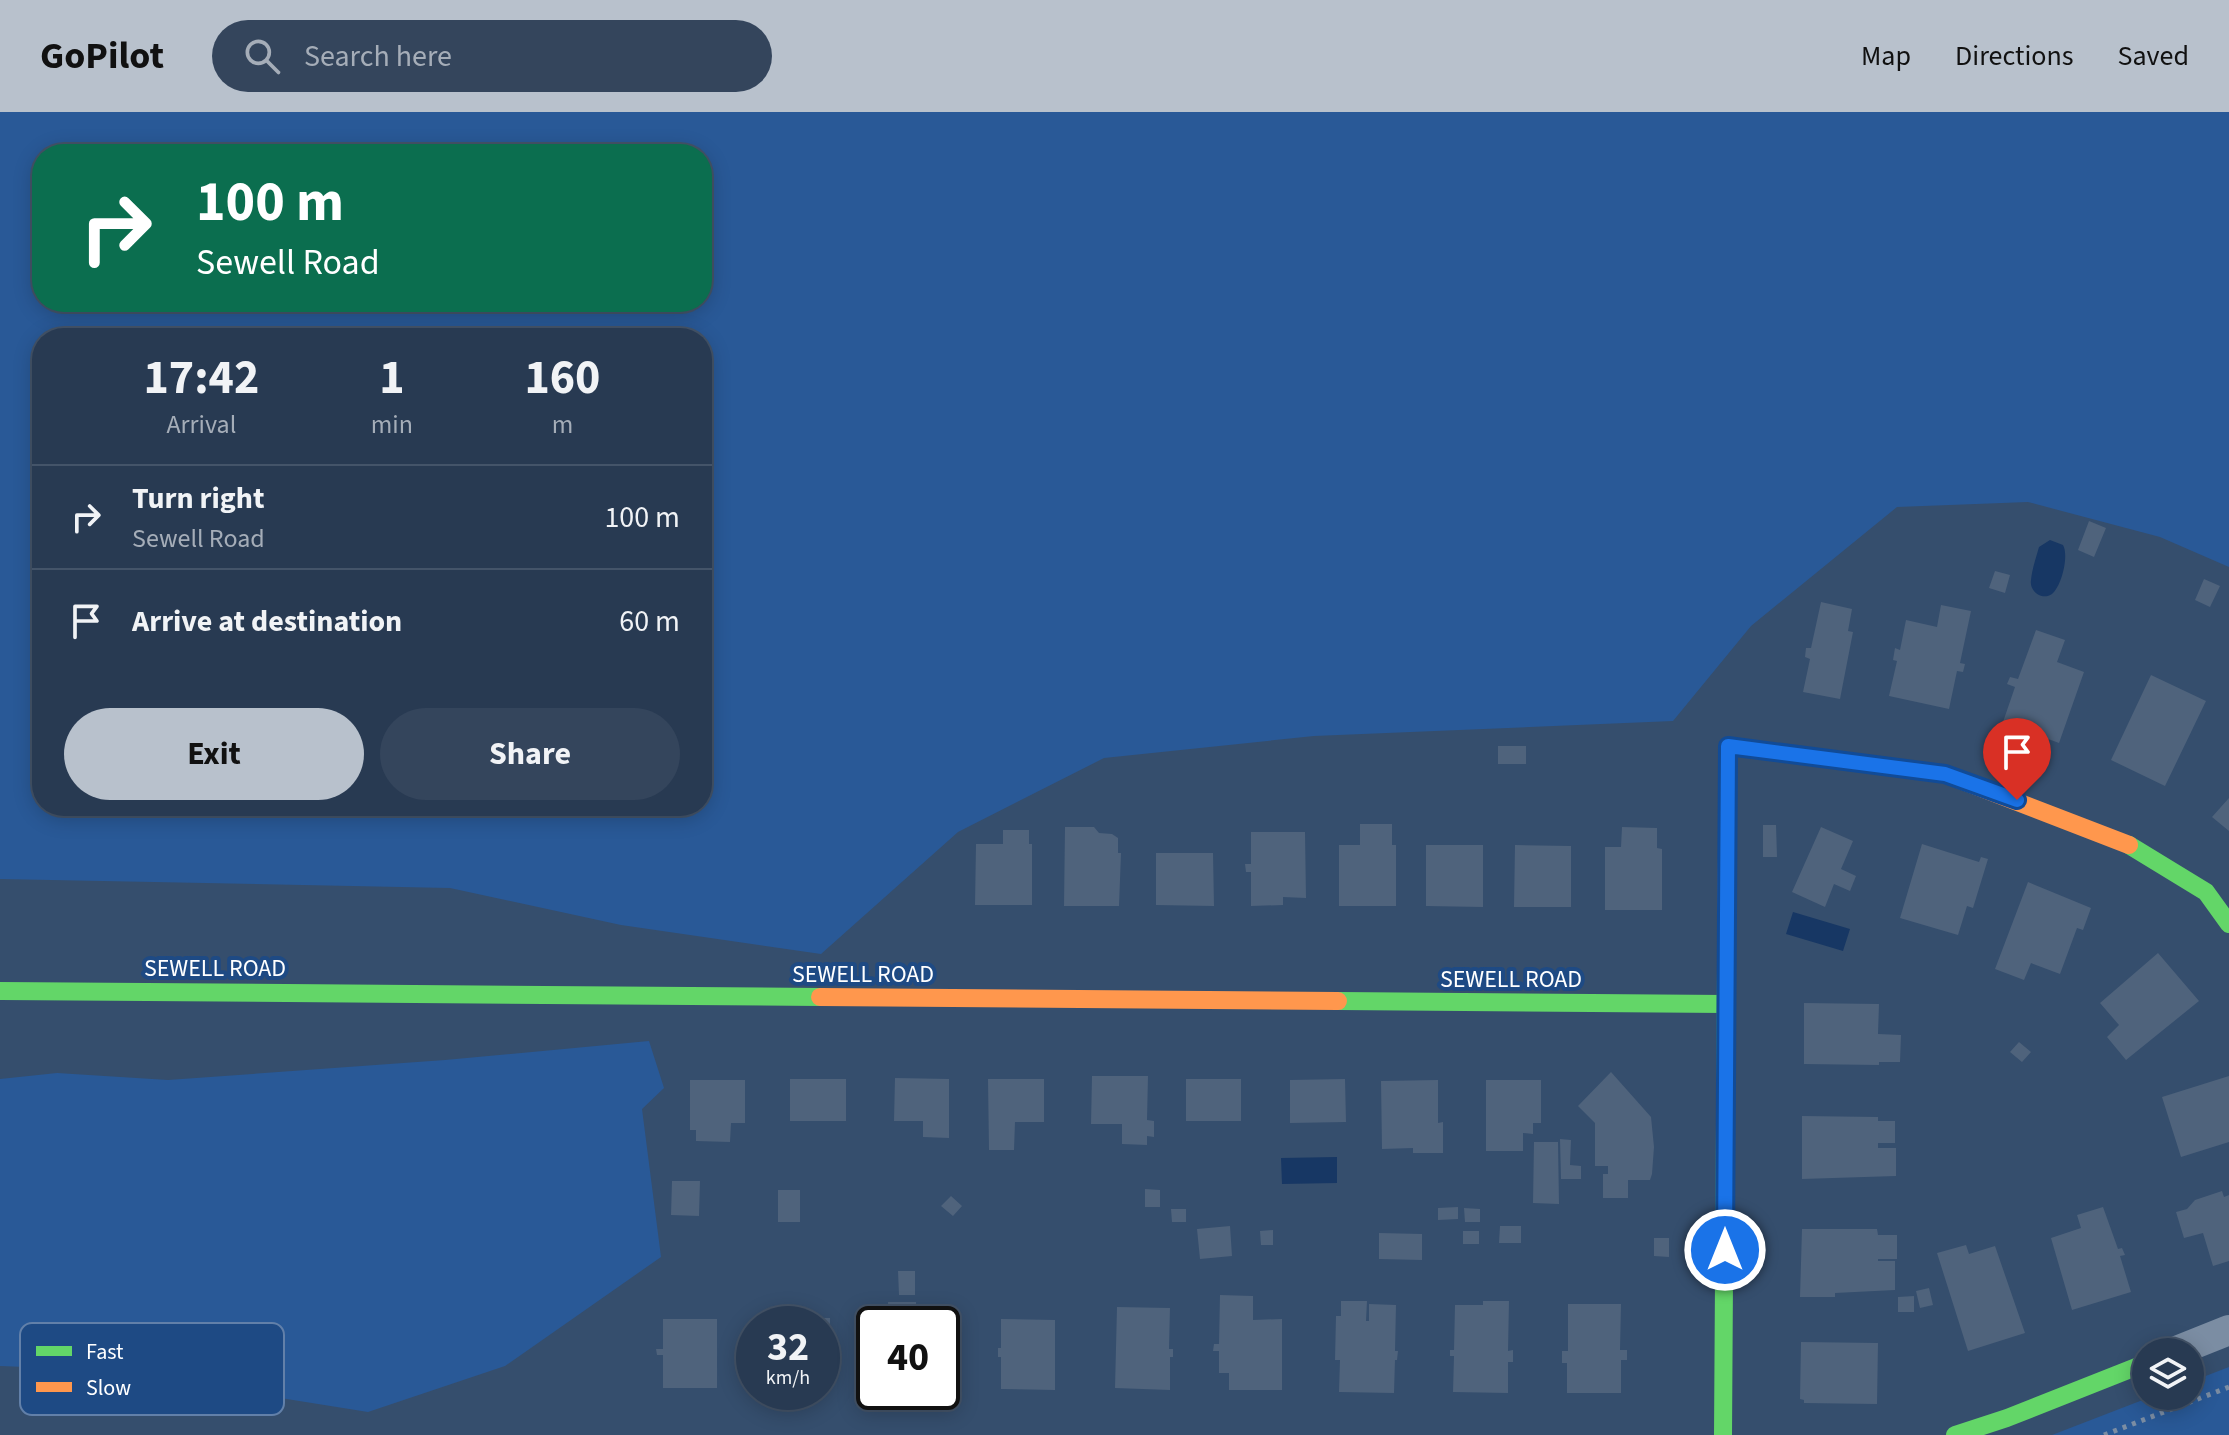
<!DOCTYPE html>
<html lang="en">
<head>
<meta charset="utf-8">
<style>
	body { margin:0; font-family:"Source Sans 3",sans-serif; background:#34455c; color:#f1f3f6; height:100vh; display:flex; flex-direction:column; font-size:30px; white-space:nowrap }
	* { box-sizing:border-box; margin:0 }
	p { font-size:26px; color:#a5adb8 }
	.icon { flex:none; width:44px; height:44px; fill:none; stroke:currentColor; stroke-width:2; stroke-linecap:round; stroke-linejoin:round }
	.map { position:relative; flex:1; overflow:hidden }
	.sheet { position:absolute; left:32px; top:216px; width:680px; height:488px; display:flex; flex-direction:column; background:#283a52; border-radius:32px; box-shadow:0 4px 20px #0003,0 0 0 2px #445469 }
	.sheet>* { flex:none }
	.top-card { position:absolute; left:32px; top:32px; width:680px; height:168px; border-radius:32px; box-shadow:0 4px 20px #0003,0 0 0 2px #445469; background:#0b6e4f; color:#fff; overflow:hidden }
	.fabs { position:absolute; left:2132px; top:1226px; display:grid; gap:16px }
	.fabs a { display:grid; place-items:center; width:72px; height:72px; border-radius:50%; background:#283a52; box-shadow:0 4px 20px #0003,0 0 0 2px #445469; font-size:40px }
	.speed { position:absolute; left:736px; top:1194px; display:flex; gap:16px; font-size:40px; font-weight:700; text-align:center }
	.speed>* { display:grid; place-content:center; width:104px; height:104px; border-radius:50%; background:#283a52; box-shadow:0 4px 20px #0003,0 0 0 2px #445469; line-height:1 }
	.speed small { font-size:20px; font-weight:400 }
	.speed .limit { border:4px solid #111; border-radius:12px; background:#fff; color:#111 }
	.pin { position:absolute; display:grid; place-items:center; width:68px; height:68px; color:#fff; margin:-82px -34px; border-radius:50% 50% 50% 0; rotate:-45deg; box-shadow:0 0 8px #0007 }
	.pin .icon { rotate:45deg }
	.me { position:absolute; width:88px; margin:-44px; rotate:0deg; stroke-linejoin:round; filter:drop-shadow(0 0 6px #0008) }
	.turn { display:flex; align-items:center; gap:28px; height:168px; padding:0 32px; font-size:36px }
	.turn .icon { width:104px; height:104px; stroke-width:2.5 }
	.turn b { display:block; font-size:56px; line-height:68px }
	.eta { display:flex; justify-content:space-evenly; align-items:center; height:136px; text-align:center }
	.eta b { font-size:48px; font-weight:700; line-height:56px }
	.primary-button { display:flex; gap:16px; margin-top:auto; padding:16px 32px }
	.primary-button a { flex:1; height:92px; border-radius:48px; background:#b8c1cc; color:#111; font-size:32px; font-weight:700; line-height:92px; text-align:center }
	.primary-button a+a { background:#34455c; color:#f1f3f6 }
	ul { padding:0; list-style:none }
	li { display:flex; align-items:center; gap:24px; height:104px; padding:0 32px; border-top:2px solid #445469 }
	li div { flex:1 }
	li b { display:block; font-size:30px }
	li em { font-style:normal }
	header { display:flex; align-items:center; gap:48px; box-sizing:border-box; height:112px; padding:0 40px; background:#b8c1cc; color:#111 }
	header strong { font-size:38px }
	nav { display:flex; gap:44px; margin-inline-start:auto; font-size:28px }
	.search { width:560px; height:72px; background:#34455c; display:flex; align-items:center; gap:20px; box-sizing:border-box; padding:0 28px; border-radius:44px; color:#a5adb8; font-size:30px }
	.map>svg:first-child { display:block }
</style>
</head>
<body>
<header>
<strong>GoPilot</strong>
<div class="search"><svg class="icon" aria-label="search" viewBox="0 0 24 24"><circle cx="10" cy="10" r="6"/><path d="M15 15l6 6"/></svg>Search here</div>
<nav><a>Map</a><a>Directions</a><a>Saved</a></nav>
</header>
<div class="map">
<svg width="2229" height="1323" viewBox="0 0 2229 1323">
	<rect width="100%" height="100%" fill="#354e6d"/>
	<!-- green -->
	<path fill="#295997" fill-rule="evenodd" d="M0 0H2229V455L2160 425 2028 390 1897 395 1751 514 1673 609 1314 624 1104 646 958 720 821 842 621 813 450 776 0 767ZM42 42H702V190H42ZM42 226H702V694H42Z
		M649 929 664 976 642 997 661 1145 505 1254 368 1300 106 1258 0 1254V967L57 961 168 968 445 948Z
		M2229 1255V1323H2052L2153 1284H2190V1270Z"/>
	<!-- water -->
	<path fill="#173764" d="M2050 428 2063 433C2069 443 2062 474 2052 482 2042 489 2029 479 2031 468 2032 457 2036 446 2039 435Z
		M1793 800 1850 817 1843 839 1786 822Z
		M1337 1045V1071L1282 1072 1281 1046Z"/>
	<!-- building -->
	<path fill="#4f637c" d="M2089 409 2106 416 2094 445 2078 438Z
		M1995 459 2010 463 2005 481 1989 476Z
		M2204 467 2220 474 2210 495 2195 488Z
		M1821 490 1852 497 1848 519 1853 520 1840 587 1803 580 1810 547 1805 545 1806 536H1811Z
		M1941 493 1971 499 1960 551 1965 552 1963 560 1957 559 1949 597 1889 584 1897 549 1893 548 1895 536 1900 538 1906 508 1937 515Z
		M2036 518 2065 528 2057 550 2084 560 2059 631 2003 610 2015 575 2007 572 2010 565 2018 567Z
		M2151 563 2206 589 2165 674 2111 648Z
		M1498 634H1526V652H1498Z
		M2229 686V719L2212 705Z
		M1360 712H1392V733H1396V794H1339V733H1360Z
		M1763 713H1776L1777 745H1763Z
		M1065 715H1094L1099 721 1112 722 1118 726V741H1121L1119 794H1064Z
		M1622 715 1657 716V736L1662 737V798H1605V735H1621Z
		M1821 715 1853 729 1841 757 1856 764 1850 779 1834 772 1825 795 1792 780Z
		M1003 718H1029V732H1032V793H975L976 732H1003Z
		M1251 720H1305L1306 786 1283 785V793L1251 794V760H1246L1245 752H1251Z
		M1922 732 1979 750 1981 745 1988 747 1973 796 1967 794 1958 823 1900 806Z
		M1426 733H1483V795L1426 794Z
		M1515 733 1571 734V795H1514Z
		M1156 741H1213L1214 794 1156 793Z
		M2028 770 2091 796 2083 818 2077 816 2060 862 2031 851 2024 868 1995 857Z
		M2158 841 2199 889 2126 948 2107 925 2119 913 2100 891Z
		M1804 891 1879 892 1878 922 1901 923 1900 950H1879V953L1804 952Z
		M2019 930 2031 940 2022 950 2010 940Z
		M1611 960 1651 1005 1654 1035 1652 1062 1650 1068H1628V1086H1603V1062H1608V1054H1595V1011L1578 994Z
		M1092 964H1148L1147 1008 1154 1009V1025L1147 1024V1033L1122 1032V1012H1091Z
		M2229 964V1030L2181 1045 2162 985Z
		M895 966 949 967V1026L923 1025V1009H894Z
		M790 967H846V1009H790Z
		M988 967H1044V1010H1015L1014 1038H989Z
		M1186 967H1241V1009H1186Z
		M1345 967 1346 1010 1290 1011V968Z
		M690 968H745V1011H731L730 1030 696 1029V1018H690Z
		M1438 968V1011L1443 1010V1041H1413V1036L1382 1037 1381 969Z
		M1486 968H1541V1011H1533V1022L1523 1021V1039H1486Z
		M1802 1004 1878 1005V1009H1895V1031H1878V1036H1896V1064L1802 1067Z
		M1560 1027 1571 1028 1570 1053 1581 1054V1067H1561Z
		M1534 1030H1558L1559 1092 1533 1091Z
		M672 1069H700L699 1104 671 1103Z
		M1145 1077 1160 1078V1095H1145Z
		M778 1078H800V1110H778Z
		M2222 1079 2224 1085 2229 1083V1149L2213 1154 2203 1121 2184 1126 2176 1100 2187 1097 2195 1088Z
		M951 1084 962 1094 953 1104 941 1094Z
		M1458 1095V1107L1438 1108V1096Z
		M2103 1095 2118 1137 2122 1136 2125 1143 2120 1144 2131 1180 2072 1198 2051 1126 2081 1116 2077 1103Z
		M1464 1096 1480 1097V1110H1465Z
		M1171 1097H1186V1110H1172Z
		M1230 1114 1232 1144 1200 1147 1197 1117Z
		M1500 1114H1521V1131H1499Z
		M1802 1117H1877L1878 1123H1897V1147H1878V1149H1895V1178L1835 1181V1185H1800Z
		M1273 1118V1133H1261L1260 1119Z
		M1463 1119H1479V1132H1463Z
		M1379 1121 1422 1122V1148L1379 1147Z
		M1654 1126H1669V1145L1654 1144Z
		M1966 1133 1969 1142 1995 1134 2025 1221 1968 1239 1937 1141Z
		M898 1159H915V1183H899Z
		M1929 1176 1933 1193 1920 1196 1916 1179Z
		M1220 1183 1253 1184V1208L1282 1207V1278H1229V1261H1219V1239H1213L1214 1232H1219Z
		M1914 1184V1200H1898V1185Z
		M1341 1189H1367L1366 1209H1369V1192L1396 1193 1395 1239H1398L1397 1248H1395L1394 1281 1339 1280 1340 1248H1335L1336 1204H1341Z
		M1483 1189H1509L1508 1239 1513 1238V1250H1508V1281L1453 1280 1454 1244H1450V1238H1454L1455 1193H1483Z
		M888 1190H916V1207H942V1212H889Z
		M1568 1192H1621L1620 1238H1627V1248H1621V1281H1567V1251H1562V1239H1568Z
		M1117 1195 1170 1196 1169 1237H1173V1245H1170V1278L1115 1276Z
		M776 1205 830 1206V1276L822 1275V1212H776Z
		M663 1207H717V1276H663V1243H657L656 1237H663Z
		M1001 1207 1055 1208V1278L1001 1277V1245H998V1236H1001Z
		M1801 1230 1878 1231 1877 1292 1804 1291V1288L1800 1287Z"/>
	<g fill="none" stroke-linecap="round" stroke-linejoin="round">
		<!-- path -->
		<path stroke="#7b8da3" stroke-width="5" stroke-dasharray="4 6" stroke-linecap="butt" d="M2104 1323 2229 1275"/>
		<!-- street -->
		<path stroke="#7b8da3" stroke-width="30" d="M2174 1240 2229 1218"/>
		<!-- fast -->
		<path stroke="#63d668" stroke-width="18" d="M2129 733 2206 780 2229 812
			M0 879 820 885
			M1338 889 1726 892
			M1723 1323 1726 858
			M1955 1323 2007 1306 2146 1251"/>
		<!-- slow -->
		<path stroke="#ff974d" stroke-width="18" d="M1726 858 1728 634 1945 662 2129 733
			M820 885 1338 889"/>
	</g>
	<g fill="none" stroke-linecap="round" stroke-linejoin="round">
		<defs>
			<path id="route" d="M1725 1138 1728 634 1945 662 2017 688"/>
		</defs>
		<!-- route casing -->
		<use href="#route" stroke="#114b97" stroke-width="20"/>
		<!-- route -->
		<use href="#route" stroke="#1a73e8" stroke-width="14"/>
	</g>
	<g text-anchor="middle" dominant-baseline="central" stroke-width="8" stroke-linejoin="round" paint-order="stroke">
		<!-- street labels -->
		<g font-size="24" fill="#fff" stroke="#1e4a84">
			<text x="215" y="856">SEWELL ROAD</text>
			<text x="863" y="862">SEWELL ROAD</text>
			<text x="1511" y="867">SEWELL ROAD</text>
		</g>
	</g>
	<!-- legend -->
	<rect x="20" y="1211" width="264" height="92" rx="12" fill="#1e4a84" stroke="#6280a9" stroke-width="2"/>
	<rect x="36" y="1234" width="36" height="10" fill="#63d668"/>
	<rect x="36" y="1270" width="36" height="10" fill="#ff974d"/>
	<g font-size="22" fill="#fff">
		<text x="86" y="1247">Fast</text>
		<text x="86" y="1283">Slow</text>
	</g>
</svg>
<div class="fabs">
<a><svg class="icon" aria-label="layers" viewBox="0 0 24 24"><path d="M12 4l9 5-9 5-9-5zM3 14l9 5 9-5"/></svg></a>
</div>
<div class="speed"><div>32<small>km/h</small></div><div class="limit">40</div></div>
<div class="pin" style="left:2017px;top:688px;background:#d93025"><svg class="icon" aria-label="arrive" viewBox="0 0 24 24"><path d="M6 21V4h12l-3 4 3 4H6"/></svg></div>
<svg class="me" style="left:1725px;top:1138px" viewBox="-20 -20 40 40"><circle r="17" fill="#1a73e8" stroke="#fff" stroke-width="3"/><path d="M0-11L8 9 0 5-8 9z" fill="#fff"/></svg>
<div class="top-card">
<div class="turn"><svg class="icon" aria-label="right" viewBox="0 0 24 24"><path d="M7 20v-9h11M14 6l5 5-5 5"/></svg><div><b>100 m</b>Sewell Road</div></div>
</div>
<section class="sheet">
<div class="eta">
<div><b>17:42</b><p>Arrival</p></div>
<div><b>1</b><p>min</p></div>
<div><b>160</b><p>m</p></div>
</div>
<ul>
<li><svg class="icon" aria-label="right" viewBox="0 0 24 24"><path d="M7 20v-9h11M14 6l5 5-5 5"/></svg><div><b>Turn right</b><p>Sewell Road</p></div><em>100 m</em></li>
<li><svg class="icon" aria-label="arrive" viewBox="0 0 24 24"><path d="M6 21V4h12l-3 4 3 4H6"/></svg><div><b>Arrive at destination</b></div><em>60 m</em></li>
</ul>
<div class="primary-button"><a>Exit</a><a>Share</a></div>
</section>
</div>
</body>
</html>
